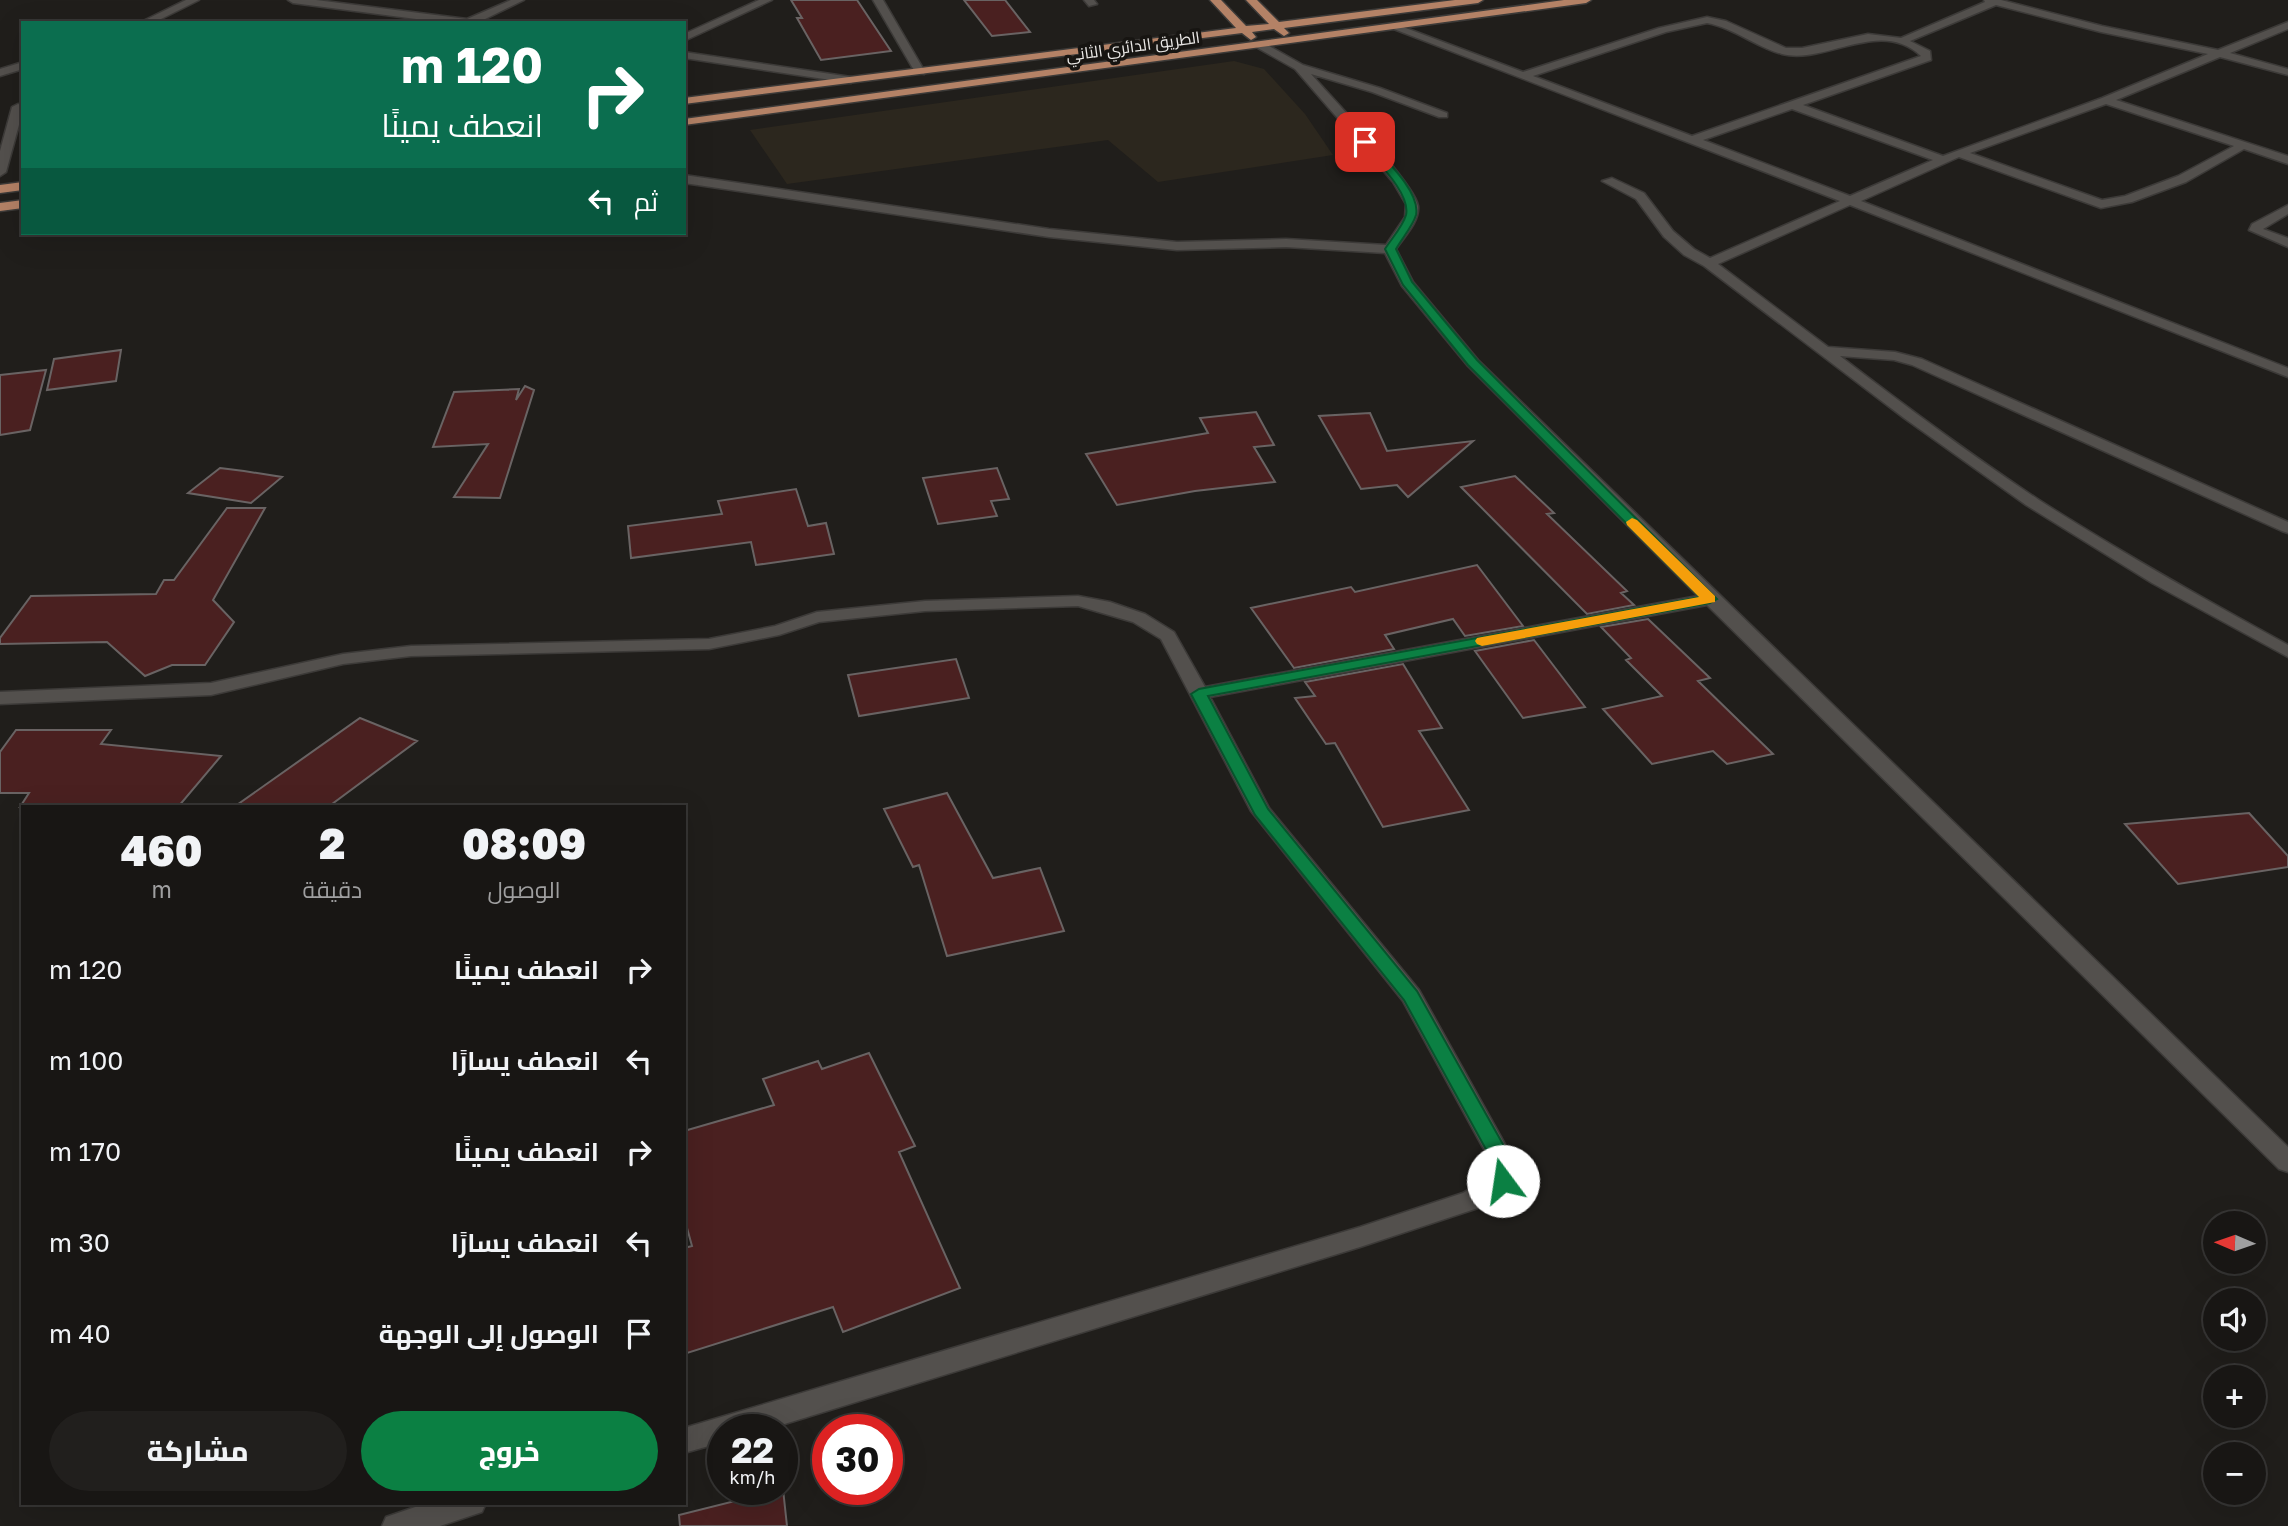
<!DOCTYPE html>
<html lang="ar">
<head>
<meta charset="utf-8">
<style>
	body { margin:0; font-family:"Golos Text",Cairo,sans-serif; background:#211f1d; color:#f1f3f6; direction:rtl; height:100vh; display:flex; flex-direction:column; font-size:26px; white-space:nowrap }
	* { box-sizing:border-box; margin:0 }
	p { font-size:23px; color:#9f9fa0 }
	.icon { flex:none; width:38px; height:38px; fill:none; stroke:currentColor; stroke-width:2; stroke-linecap:round; stroke-linejoin:round }
	.map { position:relative; flex:1; overflow:hidden; direction:ltr }
	.side { position:absolute; left:21px; top:805px; width:665px; height:700px; display:flex; flex-direction:column; background:#181614; border-radius:0px; box-shadow:0 7px 28px #0002,0 0 0 2px #363534; direction:rtl }
	.side>* { flex:none }
	.top-card { position:absolute; left:21px; top:21px; width:665px; height:214px; border-radius:0px; box-shadow:0 7px 28px #0002,0 0 0 2px #363534; direction:rtl; background:#0b6e4f; color:#fff; overflow:hidden }
	.needle { width:46px; rotate:272deg }
	.controls { position:absolute; left:2203px; top:1211px; display:grid; gap:14px }
	.controls a { display:grid; place-items:center; width:63px; height:63px; border-radius:50%; background:#181614; box-shadow:0 7px 28px #0002,0 0 0 2px #363534; font-size:35px }
	.speed { position:absolute; left:707px; top:1414px; display:flex; gap:14px; font-size:35px; font-weight:700; text-align:center }
	.speed>* { display:grid; place-content:center; width:91px; height:91px; border-radius:50%; background:#181614; box-shadow:0 7px 28px #0002,0 0 0 2px #363534; line-height:1 }
	.speed small { font-size:18px; font-weight:400 }
	.speed .limit { border:10px solid #d22; background:#fff; color:#111 }
	.pin { position:absolute; display:grid; place-items:center; width:60px; height:60px; color:#fff; margin:-30px; border-radius:14px; box-shadow:0 4px 10px #0006 }
	.me { position:absolute; width:77px; margin:-38px; rotate:346deg; stroke-linejoin:round; filter:drop-shadow(0 0 5px #0008) }
	.turn { display:flex; align-items:center; gap:24px; height:147px; padding:0 28px; font-size:32px }
	.turn .icon { width:91px; height:91px; stroke-width:2.5 }
	.turn b { display:block; font-size:49px; line-height:60px }
	.then { display:flex; align-items:center; height:66px; padding:0 28px; background:#0003; gap:14px; font-size:26px }
	.eta { display:flex; justify-content:space-evenly; align-items:center; height:119px; text-align:center }
	.eta b { font-size:42px; font-weight:800; line-height:49px }
	.primary-button { display:flex; gap:14px; margin-top:auto; padding:14px 28px }
	.primary-button a { flex:1; height:80px; border-radius:42px; background:#0b8043; color:#fff; font-size:28px; font-weight:800; line-height:80px; text-align:center }
	.primary-button a+a { background:#211f1d; color:#f1f3f6 }
	ul { padding:0; list-style:none }
	li { display:flex; align-items:center; gap:21px; height:91px; padding:0 28px }
	li div { flex:1 }
	li b { display:block; font-size:26px }
	li em { font-style:normal }
	.map>svg:first-child { display:block }
</style>
</head>
<body>
<div class="map">
<svg width="2288" height="1526" viewBox="0 0 2288 1526">
	<rect width="100%" height="100%" fill="#201e1b"/>
	<!-- built -->
	<path fill="#2c271e" d="M1234 61 1264 69 1305 114 1333 155 1158 182 1108 140 787 184 750 130Z"/>
	<!-- building -->
	<path fill="#4a2020" stroke="#696363" stroke-width="2" d="M791 0H857L891 51 821 60 797 18H802Z
		M964 0H1005L1030 32 992 36Z
		M121 350 116 381 47 390 54 359Z
		M46 370 30 430 0 435V375Z
		M525 386 534 390 500 498 454 497 488 444 433 447 454 392 519 389 516 400Z
		M1256 412 1274 445 1254 447 1275 482 1195 491 1117 505 1086 454 1208 433 1200 418Z
		M1370 413 1387 451 1473 441 1408 497 1397 485 1361 489 1319 416Z
		M220 468 244 471 282 477 251 503 188 493Z
		M997 468 1009 499 991 501 997 516 938 524 923 478Z
		M1515 476 1554 513 1547 514 1627 591 1621 593 1634 605 1587 614 1461 487Z
		M796 489 808 526 826 523 834 554 756 565 751 542 631 558 628 526 722 514 718 501Z
		M227 508H265L213 600 234 622 205 665H172L145 676 107 642 0 644V638L31 596 156 594 164 580H174Z
		M1477 565 1523 626 1465 636 1453 619 1385 635 1394 649 1294 668 1251 608 1351 587 1355 592Z
		M1648 619 1710 678 1698 681 1773 754 1727 764 1713 751 1652 764 1603 709 1662 696 1626 660 1631 658 1601 627Z
		M1534 640 1569 686 1585 707 1523 718 1475 651Z
		M956 659 969 698 859 716 848 675Z
		M1403 664 1442 728 1419 731 1469 810 1383 827 1335 743 1326 744 1295 698 1315 696 1305 682Z
		M360 718 417 741 328 807H234Z
		M16 730H111L101 744 221 756 178 807H20L29 793H0V752Z
		M947 793 993 878 1040 868 1064 931 947 956 919 865 913 867 884 809Z
		M2249 813 2288 856V867L2178 884 2125 824Z
		M869 1053 915 1146 899 1152 960 1288 843 1332 833 1307 684 1354V1248L692 1246 684 1217V1131L774 1105 763 1079 818 1061 822 1069Z
		M783 1489 787 1526H680L679 1515Z"/>
	<g fill="none" stroke-linecap="round" stroke-linejoin="round">
		<defs>
			<path id="minor" d="M186 0H199L153 23H139Z
				M288 0H316L467 19 511 0H524L477 23H447L293 3Z
				M759 0H772L684 41V34Z
				M873 0H883L925 72 924 74 915 72Z
				M1084 0H1094L1097 4 1089 6Z
				M1984 0H2001L2102 26 2218 50 2288 22V29L2230 53 2288 69V75L2220 57 2116 100 2288 156V164L2244 149 2186 182 2132 202 2101 208 1959 157 1861 201 2288 368V377L1850 205 1718 264 1828 347 1895 352 1922 359 2288 522V533L2282 531 1912 365 1894 360 1840 356C1905 406 1971 455 2039 500 2120 552 2204 599 2288 645V657L2152 583 2026 505 1904 418 1704 266 1684 255 1664 237 1636 199 1602 181 1612 178 1644 193 1673 231 1694 249 1710 258 1840 201 1386 26 1395 24 1523 72 1659 28 1707 17 1726 21 1786 48H1802L1868 34 1901 38 1985 2ZM1996 5 2101 32 2208 54 2102 98 1943 156 1803 105 1931 60 1930 51 1910 41ZM1707 23C1734 28 1756 47 1782 54 1826 65 1880 17 1921 56L1692 136 1533 76 1666 32ZM2106 104 2234 146 2178 176 2125 196 2102 200 1970 153ZM1792 109 1933 160 1850 196 1703 140Z
				M1256 43H1264L1303 65 1380 88 1447 113V117H1439L1372 92 1311 74C1330 96 1415 184 1418 206 1420 221 1404 237 1396 249L1413 282 1478 360 2288 1147V1172L2279 1169 1707 605 1210 697 1269 808 1419 990 1516 1164 1515 1181 1512 1188 1481 1207 1360 1247 765 1430H723V1442L684 1453V1428L1360 1227 1463 1193 1491 1176 1492 1164 1403 1001 1251 811 1161 639 1133 622 1078 606 925 611 819 622 779 635 709 649 411 656 343 664 211 695 0 704V692L211 683 343 654 411 646 709 639 775 626 817 612 925 601 1078 596 1110 602 1145 614 1174 632 1205 687 1698 596 1468 366 1402 286 1385 253 1286 247 1177 250 1049 237 684 183V175L1049 229 1177 242 1286 239 1386 245 1405 217 1406 204 1393 182 1295 69 1256 47Z
				M684 52 851 77 856 80 851 83 684 58Z
				M23 62V69L0 76V69Z
				M18 104 22 105 23 110 6 172 0 176V151L12 107Z
				M2288 205V214L2263 229 2288 238V247L2249 230 2252 224Z
				M427 1503H486L482 1512 440 1526H382L386 1517Z"/>
			<path id="primary" d="M1210 0H1221L1246 26 1269 24 1246 0H1257L1279 22 1455 0H1483L1478 3 1284 28 1289 33 1284 36 1274 29 1252 32 1256 37 1251 40 1242 33 684 104V98L1236 28Z
				M1564 0H1591L1586 3 684 125V119Z
				M23 182V190L0 193V185Z
				M23 200V208L0 211V203Z"/>
		</defs>
		<!-- minor casing -->
		<use href="#minor" stroke="#3c3a38" stroke-width="3"/>
		<!-- primary casing -->
		<use href="#primary" stroke="#3c3a38" stroke-width="3"/>
		<!-- minor -->
		<use href="#minor" fill="#53504d" fill-rule="evenodd"/>
		<!-- primary -->
		<use href="#primary" fill="#b48266" fill-rule="evenodd"/>
	</g>
	<!-- route -->
	<path fill="#0b8043" stroke="#07532c" stroke-width="2" d="M1362 140H1368C1383 157 1421 192 1416 215 1413 226 1402 238 1396 249L1412 282 1477 360 1717 599 1710 603 1208 696 1268 809 1417 991 1514 1164 1511 1187 1503 1189 1496 1187 1493 1181 1494 1164 1404 1000 1255 815 1191 694 1199 689 1700 597 1468 365 1403 285 1385 249C1392 238 1403 226 1406 215 1411 193 1375 160 1362 144Z"/>
	<!-- slow -->
	<path fill="#f59e0b" d="M1632 518 1637 520 1715 596V602L1482 646 1477 644 1475 641 1477 638 1482 637 1699 597 1627 525 1626 522Z"/>
	<g text-anchor="middle" dominant-baseline="central" stroke-width="7" stroke-linejoin="round" paint-order="stroke">
		<!-- far-street labels -->
		<g font-size="16" fill="#ebe9e7" stroke="#171512">
			<text transform="translate(1133 46) rotate(-8)">الطريق الدائري الثاني</text>
		</g>
	</g>
</svg>
<div class="controls">
<a><svg class="needle" viewBox="-14 -14 28 28"><path d="M0-13l5 13h-10z" fill="#e53935"/><path d="M0 13l5-13h-10z" fill="#9f9fa0"/></svg></a>
<a><svg class="icon" aria-label="sound" viewBox="0 0 24 24"><path d="M4 9h4l5-4v14l-5-4H4zM17 9q2 3 0 6"/></svg></a>
<a>+</a>
<a>−</a>
</div>
<div class="speed"><div>22<small>km/h</small></div><div class="limit">30</div></div>
<div class="pin" style="left:1365px;top:142px;background:#d93025"><svg class="icon" aria-label="arrive" viewBox="0 0 24 24"><path d="M6 21V4h12l-3 4 3 4H6"/></svg></div>
<svg class="me" style="left:1503px;top:1181px" viewBox="-20 -20 40 40"><circle r="19" fill="#fff"/><path d="M0-13L10 11 0 6-10 11z" fill="#0b8043"/></svg>
<div class="top-card">
<div class="turn"><svg class="icon" aria-label="right" viewBox="0 0 24 24"><path d="M7 20v-9h11M14 6l5 5-5 5"/></svg><div><b>120 m</b>انعطف يمينًا</div></div>
<div class="then">ثم<svg class="icon" aria-label="left" viewBox="0 0 24 24"><path d="M17 20v-9H6M10 6l-5 5 5 5"/></svg></div>
</div>
<section class="side">
<div class="eta">
<div><b>08:09</b><p>الوصول</p></div>
<div><b>2</b><p>دقيقة</p></div>
<div><b>460</b><p>m</p></div>
</div>
<ul>
<li><svg class="icon" aria-label="right" viewBox="0 0 24 24"><path d="M7 20v-9h11M14 6l5 5-5 5"/></svg><div><b>انعطف يمينًا</b></div><em>120 m</em></li>
<li><svg class="icon" aria-label="left" viewBox="0 0 24 24"><path d="M17 20v-9H6M10 6l-5 5 5 5"/></svg><div><b>انعطف يسارًا</b></div><em>100 m</em></li>
<li><svg class="icon" aria-label="right" viewBox="0 0 24 24"><path d="M7 20v-9h11M14 6l5 5-5 5"/></svg><div><b>انعطف يمينًا</b></div><em>170 m</em></li>
<li><svg class="icon" aria-label="left" viewBox="0 0 24 24"><path d="M17 20v-9H6M10 6l-5 5 5 5"/></svg><div><b>انعطف يسارًا</b></div><em>30 m</em></li>
<li><svg class="icon" aria-label="arrive" viewBox="0 0 24 24"><path d="M6 21V4h12l-3 4 3 4H6"/></svg><div><b>الوصول إلى الوجهة</b></div><em>40 m</em></li>
</ul>
<div class="primary-button"><a>خروج</a><a>مشاركة</a></div>
</section>
</div>
</body>
</html>
